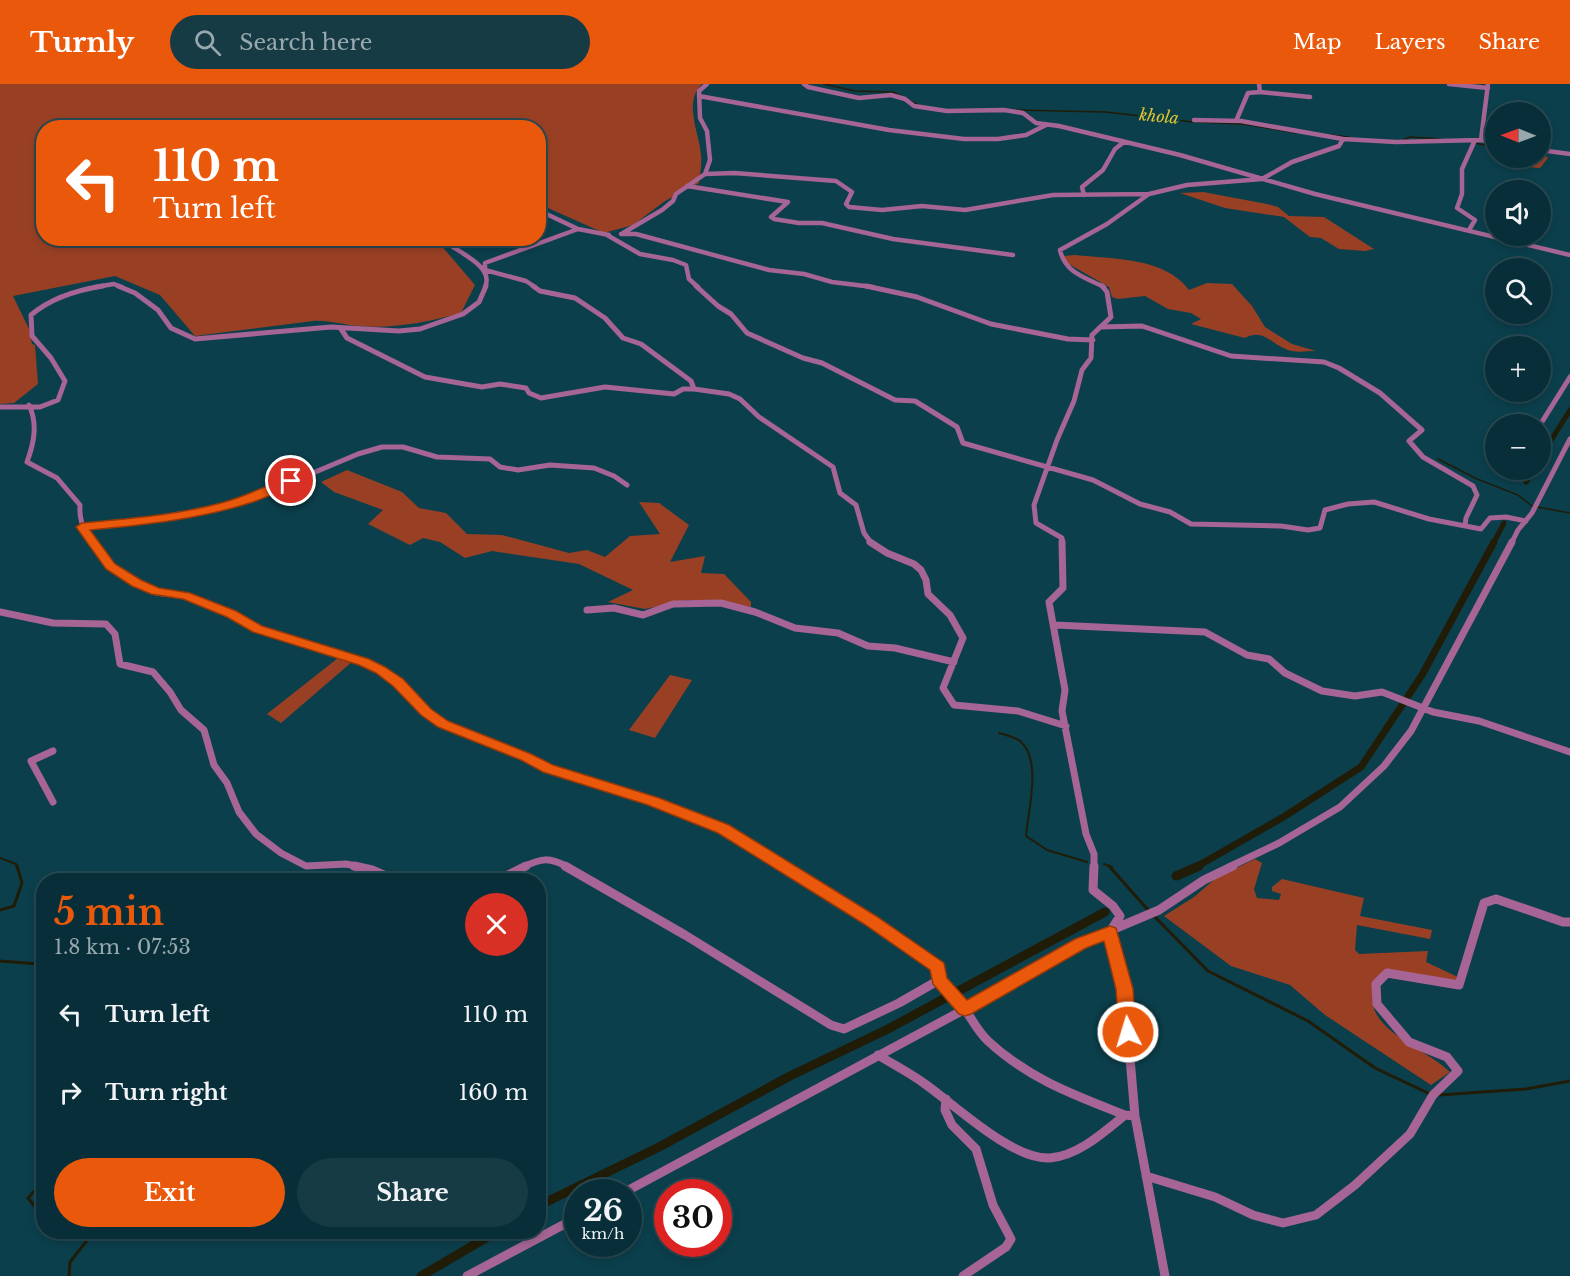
<!DOCTYPE html>
<html lang="en">
<head>
<meta charset="utf-8">
<style>
	body { margin:0; font-family:"Libre Baskerville",serif; background:#163b44; color:#f1f3f6; height:100vh; display:flex; flex-direction:column; font-size:22px; white-space:nowrap }
	* { box-sizing:border-box; margin:0 }
	p { font-size:20px; color:#98a9ae }
	.icon { flex:none; width:33px; height:33px; fill:none; stroke:currentColor; stroke-width:2; stroke-linecap:round; stroke-linejoin:round }
	.map { position:relative; flex:1; overflow:hidden }
	.panel { position:absolute; left:36px; top:789px; width:510px; height:366px; display:flex; flex-direction:column; background:#082f39; border-radius:24px; box-shadow:0 3px 9px #0003,0 0 0 2px #294a53 }
	.panel>* { flex:none }
	.top-card { position:absolute; left:36px; top:36px; width:510px; height:126px; border-radius:24px; box-shadow:0 3px 9px #0003,0 0 0 2px #294a53; background:#ea580c; color:#fff; overflow:hidden }
	.needle { width:39px; rotate:271deg }
	.tools { position:absolute; left:1485px; top:18px; display:grid; gap:12px }
	.tools a { display:grid; place-items:center; width:66px; height:66px; border-radius:50%; background:#082f39; box-shadow:0 3px 9px #0003,0 0 0 2px #294a53; font-size:30px }
	.speed { position:absolute; left:564px; top:1095px; display:flex; gap:12px; font-size:30px; font-weight:700; text-align:center }
	.speed>* { display:grid; place-content:center; width:78px; height:78px; border-radius:50%; background:#082f39; box-shadow:0 3px 9px #0003,0 0 0 2px #294a53; line-height:1 }
	.speed small { font-size:15px; font-weight:400 }
	.speed .limit { border:9px solid #d22; background:#fff; color:#111 }
	.pin { position:absolute; display:grid; place-items:center; width:51px; height:51px; color:#fff; margin:-26px; border:3px solid #fff; border-radius:50%; box-shadow:0 2px 6px #0007 }
	.me { position:absolute; width:66px; margin:-33px; rotate:355deg; stroke-linejoin:round; filter:drop-shadow(0 0 4px #0008) }
	.turn { display:flex; align-items:center; gap:21px; height:126px; padding:0 18px; font-size:27px }
	.turn .icon { width:78px; height:78px; stroke-width:2.5 }
	.turn b { display:block; font-size:42px; line-height:51px }
	.round { display:grid; place-items:center; flex:none; width:63px; height:63px; border-radius:32px; background:#163b44 }
	.summary { display:flex; align-items:center; justify-content:space-between; height:102px; padding:0 18px }
	h1 { font-size:36px; font-weight:700; line-height:45px; color:#ea580c }
	.primary-button { display:flex; gap:12px; margin-top:auto; padding:12px 18px }
	.primary-button a { flex:1; height:69px; border-radius:36px; background:#ea580c; color:#fff; font-size:24px; font-weight:700; line-height:69px; text-align:center }
	.primary-button a+a { background:#163b44; color:#f1f3f6 }
	ul { padding:0; list-style:none }
	li { display:flex; align-items:center; gap:18px; height:78px; padding:0 18px }
	li div { flex:1 }
	li b { display:block; font-size:22px }
	li em { font-style:normal }
	header { display:flex; align-items:center; gap:36px; box-sizing:border-box; height:84px; padding:0 30px; background:#ea580c; color:#fff }
	header strong { font-size:28px }
	nav { display:flex; gap:33px; margin-inline-start:auto; font-size:21px }
	.search { width:420px; height:54px; background:#163b44; display:flex; align-items:center; gap:15px; box-sizing:border-box; padding:0 21px; border-radius:33px; color:#98a9ae; font-size:22px }
	.map>svg:first-child { display:block }
</style>
</head>
<body>
<header>
<strong>Turnly</strong>
<div class="search"><svg class="icon" aria-label="search" viewBox="0 0 24 24"><circle cx="10" cy="10" r="6"/><path d="M15 15l6 6"/></svg>Search here</div>
<nav><a>Map</a><a>Layers</a><a>Share</a></nav>
</header>
<div class="map">
<svg width="1570" height="1192" viewBox="0 0 1570 1192">
	<rect width="100%" height="100%" fill="#0b3f4c"/>
	<!-- green -->
	<path fill="#994024" d="M0 0H702C683 18 699 48 701 71 702 80 700 90 699 99L665 117 633 141 604 149 539 120 538 44H44V154L439 155 440 160 475 201 461 229C428 238 394 245 359 242 342 241 331 236 313 237L195 252 160 211 115 192 13 212 29 245 32 260 35 261 38 300 14 319 0 320Z
		M1541 68 1548 74 1540 84 1514 82 1509 74H1540Z
		M1203 108 1267 120 1278 123 1289 132 1324 133 1374 165 1365 167 1339 165 1321 154 1310 153 1284 133 1225 124 1180 109Z
		M1075 171C1112 175 1165 173 1189 206L1207 199 1232 200 1252 222 1265 243 1292 260 1316 267C1308 267 1295 269 1288 266 1271 260 1263 244 1245 254L1191 240 1201 235 1191 229 1168 225 1145 212 1118 215 1112 213 1109 203 1067 179 1063 172Z
		M347 386 402 408 419 424 446 429 467 450 502 451 569 469 587 466 605 473 630 452 660 450 639 418 659 419 689 441 670 478 705 472 701 489 724 490 751 518V523L715 517 687 516 645 525 608 518 633 506 579 480 492 467 465 474 440 458 423 454 410 461 368 440 383 426 334 408 321 398Z
		M338 574 353 577 281 639 267 630Z
		M670 591 692 596 655 654 629 646Z
		M1255 775 1262 779 1254 805 1257 814 1279 816 1281 810 1272 807V803L1282 795 1364 814 1360 832 1432 846 1430 855 1357 841 1355 866 1359 870 1428 867 1426 878 1460 894 1456 899 1386 887C1341 938 1421 960 1450 988L1431 1001 1325 931 1290 901 1231 882 1164 832 1194 813 1216 794Z"/>
	<g fill="none" stroke-linecap="round" stroke-linejoin="round">
		<!-- stream-far2 -->
		<path stroke="#201c08" stroke-width="1.5" d="M824 0 855 7 893 8 918 21
			M1016 26 1106 28 1193 38
			M1198 38 1243 40 1297 49
			M1331 51 1349 53
			M1403 56 1410 53 1441 55
			M1474 59 1496 63
			M1438 375 1477 395 1518 411 1532 422 1570 429"/>
		<!-- stream-far1 -->
		<path stroke="#201c08" stroke-width="2" d="M999 649C1006 651 1016 653 1021 658 1042 677 1028 727 1026 752L1047 766 1087 778
			M0 774 16 780 17 783
			M1104 780 1112 783"/>
		<!-- stream -->
		<path stroke="#201c08" stroke-width="3" d="M1109 782 1149 827
			M0 826 14 822 22 799 17 782
			M1153 831 1208 887 1308 937 1375 984 1430 1010
			M0 877 39 880 44 886
			M1439 1011 1526 1005 1570 997
			M44 1097 28 1114 44 1134
			M69 1192 70 1178 92 1150 91 1148"/>
		<!-- canal-far2 -->
		<path stroke="#201c08" stroke-width="5" d="M1540 374 1570 326
			M1526 398 1534 386
			M1493 460 1504 439"/>
		<!-- canal-far1 -->
		<path stroke="#201c08" stroke-width="7" d="M1196 783 1285 732 1361 683 1422 591 1494 458"/>
		<!-- canal -->
		<path stroke="#201c08" stroke-width="9" d="M1176 792 1199 782
			M538 1122 659 1063 790 992 888 945 1105 828
			M421 1192 496 1148"/>
		<!-- minor-far3 -->
		<path stroke="#a66594" stroke-width="4.5" d="M804 0 808 3 859 14 891 11 905 15 914 22 947 27 1004 26 1023 29 1036 39 1059 42 1180 71 1315 110 1570 171
			M1449 0 1488 4
			M1260 8 1310 13
			M699 12 889 46 964 55H998L1026 51 1046 41
			M1194 36 1241 37 1343 55
			M1236 37 1248 9 1260 8 1259 0
			M1481 56 1496 59
			M1540 66 1570 70
			M705 90 734 89 836 97 852 108 846 120 849 123 882 126 922 122 965 126 1053 111 1149 110
			M687 102 788 118 771 133 774 135 799 139H822L893 155 1013 171
			M1084 111 1082 103 1103 86 1115 65 1124 58
			M538 126 578 145 609 151
			M1469 146 1475 136 1457 124 1462 110V85L1475 56
			M623 149 662 126 673 117 676 110 705 90 710 76 707 47 700 34 699 7 707 0
			M621 150H636L769 186 804 190 832 198 873 203
			M607 151 640 170 673 176 686 181 689 195 698 203
			M450 154V161C464 171 494 184 485 203
			M95 203 114 200 122 203
			M535 203 526 197 485 186V179L578 145
			M1104 203C1086 194 1065 189 1060 166L1107 140 1149 110 1187 101 1262 95 1292 78 1339 62 1343 55 1396 58 1481 56 1488 0"/>
		<!-- minor-far2 -->
		<path stroke="#a66594" stroke-width="5" d="M118 202 135 209 158 226 171 244 195 255 331 243 399 247 420 245 463 230 479 218 486 202
			M533 202 540 207 575 214 605 234 623 254 641 260 691 297 694 305 729 310 740 315 759 333 833 383 840 409 856 421 864 449 872 460
			M696 202 718 222 731 230 747 249 803 274 822 279 895 316 915 317 957 343 963 359 1093 396 1140 420 1170 428 1191 440 1281 442 1308 446 1320 444 1325 426 1348 420 1374 418 1429 435 1481 445 1490 434 1506 433 1526 437
			M866 202 917 213 991 240 1068 255 1093 256
			M1100 243 1142 242 1231 272 1324 278 1339 284 1380 309 1422 346 1409 357 1423 373 1473 402 1477 411 1466 434 1465 442
			M341 245 347 254 425 293 482 303 500 300 526 304 529 309 541 314 605 303 674 310 683 305H694
			M29 321C38 340 34 359 27 378L57 394 80 421C79 438 84 446 94 460
			M0 323H40L58 316 65 297 51 274 32 252 31 231C51 214 77 206 103 202
			M1540 341 1570 293
			M82 443 133 438 220 423 251 415 358 370 382 363H403L437 373 490 375 500 383 518 386 550 381 594 384 614 392 627 401
			M1062 460V454L1036 439 1034 421 1057 356 1074 317 1082 286 1091 274 1092 251 1111 233 1107 208 1102 202
			M1511 460 1518 446 1532 429 1570 355"/>
		<!-- minor-far1 -->
		<path stroke="#a66594" stroke-width="7" d="M93 458 111 482 123 492 156 508 185 512 231 530 257 545 364 578 381 586 398 599 426 628 443 640 548 684 654 717 723 745 785 783
			M870 458 887 469 914 480 921 486 926 496 928 510 950 531 963 554 943 604 954 621 1018 627 1066 642
			M1062 458 1063 504 1049 518 1065 606 1062 627 1086 750 1094 770V783
			M587 526 614 524 643 531 673 520 721 519 755 528 795 544 838 549 868 562 895 564 954 578
			M0 528 53 539 106 540 115 550 120 580 153 588 170 608 181 626 204 646 214 681 227 699 239 728 256 750 281 769 306 782 346 780 361 783
			M1055 541 1205 548 1247 571 1269 575 1285 589 1322 607 1355 612 1382 608 1433 628 1479 637 1570 668
			M53 667 31 677 53 718
			M523 783C542 774 549 773 568 783
			M1229 783 1279 759 1340 723 1384 682 1411 647 1512 458"/>
		<!-- minor -->
		<path stroke="#a66594" stroke-width="9" d="M354 782 372 786 395 796
			M565 782 685 851 831 941 844 945 899 919 939 896
			M783 782 870 836 938 883C940 903 952 909 964 924 972 935 978 948 988 957 1029 995 1074 1011 1125 1031L1135 1032
			M1094 782 1093 806 1113 822 1120 832 1110 848 1124 905 1135 1032 1165 1192
			M498 796 526 782
			M878 971C894 981 910 989 925 1000 955 1021 1012 1076 1050 1074 1078 1072 1104 1048 1125 1031
			M946 1015 945 1026 952 1041 976 1065 993 1121 1011 1155 1006 1163 963 1192
			M1146 1092 1215 1113 1253 1131 1283 1139 1316 1131 1355 1101 1410 1050 1433 1011 1458 987 1447 973 1409 958 1377 920 1376 900 1387 889 1459 901 1484 819 1496 815 1563 838H1570
			M625 1108 1008 902 1081 859 1159 826 1204 796 1233 782
			M467 1192 578 1133"/>
	</g>
	<!-- route -->
	<path fill="#ea580c" stroke="#983908" stroke-width="1.5" d="M291 394 297 397 296 400C282 406 268 413 253 418 201 435 144 441 90 446L115 480 141 496 159 504 190 509 236 527 262 542 369 575 385 583 403 595 431 625 448 637 531 670 553 681 659 714 729 741 876 832 944 879 947 894 967 916 1075 855 1110 842 1116 844 1133 905 1136 948 1134 953 1128 954 1122 953 1119 948 1116 905 1104 857 1086 864 971 930 965 932 959 930 933 900 930 886 864 840 718 749 648 721 543 688 521 676 438 643 421 631 393 602 376 589 359 581 253 548 227 533 183 515 151 510 132 502 106 485 76 443 82 439C128 435 176 431 221 419 246 413 267 400 291 394Z"/>
	<g text-anchor="middle" dominant-baseline="central" stroke-width="5" stroke-linejoin="round" paint-order="stroke">
		<!-- far-water labels -->
		<g font-size="16" font-style="italic" fill="#e1c52d" stroke="#0b3f4c">
			<text transform="translate(1159 32) rotate(5)">khola</text>
		</g>
	</g>
</svg>
<div class="tools">
<a><svg class="needle" viewBox="-14 -14 28 28"><path d="M0-13l5 13h-10z" fill="#e53935"/><path d="M0 13l5-13h-10z" fill="#98a9ae"/></svg></a>
<a><svg class="icon" aria-label="sound" viewBox="0 0 24 24"><path d="M4 9h4l5-4v14l-5-4H4zM17 9q2 3 0 6"/></svg></a>
<a><svg class="icon" aria-label="search" viewBox="0 0 24 24"><circle cx="10" cy="10" r="6"/><path d="M15 15l6 6"/></svg></a>
<a>+</a>
<a>−</a>
</div>
<div class="speed"><div>26<small>km/h</small></div><div class="limit">30</div></div>
<div class="pin" style="left:291px;top:397px;background:#d93025"><svg class="icon" aria-label="arrive" viewBox="0 0 24 24"><path d="M6 21V4h12l-3 4 3 4H6"/></svg></div>
<svg class="me" style="left:1128px;top:948px" viewBox="-20 -20 40 40"><circle r="17" fill="#ea580c" stroke="#fff" stroke-width="3"/><path d="M0-11L8 9 0 5-8 9z" fill="#fff"/></svg>
<div class="top-card">
<div class="turn"><svg class="icon" aria-label="left" viewBox="0 0 24 24"><path d="M17 20v-9H6M10 6l-5 5 5 5"/></svg><div><b>110 m</b>Turn left</div></div>
</div>
<section class="panel">
<div class="summary"><div><h1>5 min</h1><p>1.8 km · 07:53</p></div><a class="round" style="background:#d93025;color:#fff"><svg class="icon" aria-label="close" viewBox="0 0 24 24"><path d="M6 6l12 12M18 6L6 18"/></svg></a></div>
<ul>
<li><svg class="icon" aria-label="left" viewBox="0 0 24 24"><path d="M17 20v-9H6M10 6l-5 5 5 5"/></svg><div><b>Turn left</b></div><em>110 m</em></li>
<li><svg class="icon" aria-label="right" viewBox="0 0 24 24"><path d="M7 20v-9h11M14 6l5 5-5 5"/></svg><div><b>Turn right</b></div><em>160 m</em></li>
</ul>
<div class="primary-button"><a>Exit</a><a>Share</a></div>
</section>
</div>
</body>
</html>
